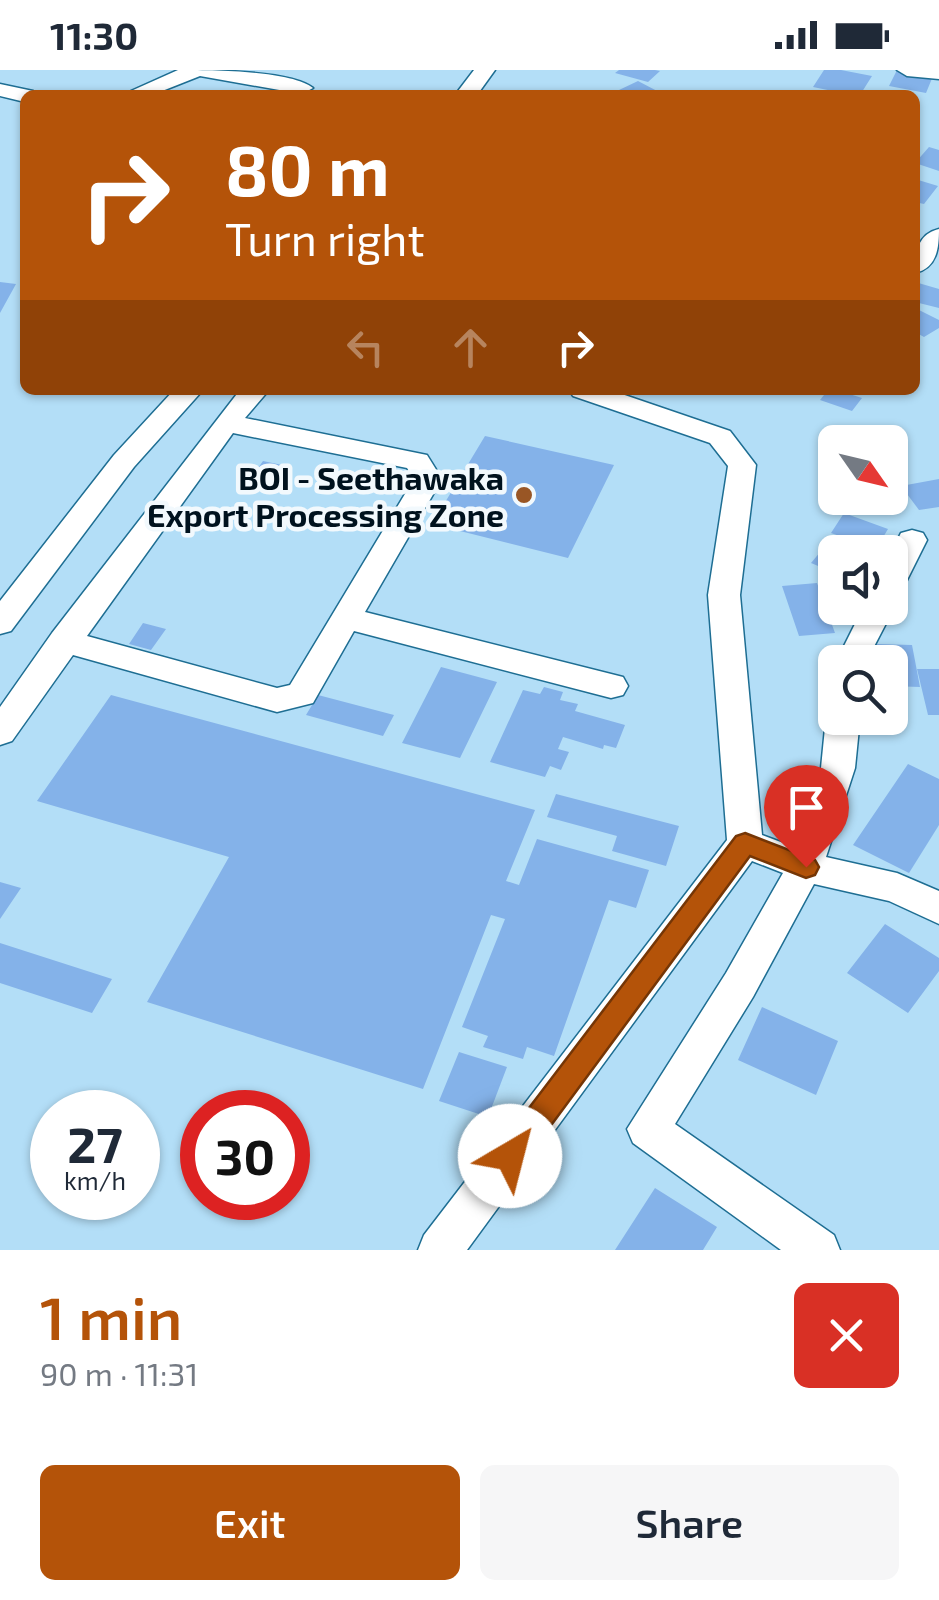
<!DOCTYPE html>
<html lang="en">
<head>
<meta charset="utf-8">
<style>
	body { margin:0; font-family:"Exo 2",sans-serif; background:#f6f6f7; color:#1f2937; height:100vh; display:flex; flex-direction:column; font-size:38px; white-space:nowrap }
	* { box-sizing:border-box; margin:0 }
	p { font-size:32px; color:#747a83 }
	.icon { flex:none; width:55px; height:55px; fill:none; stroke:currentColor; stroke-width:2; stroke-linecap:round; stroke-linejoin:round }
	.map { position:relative; height:1180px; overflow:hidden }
	.sheet { display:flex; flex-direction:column; background:#fff; flex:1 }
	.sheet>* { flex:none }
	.guide { position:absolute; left:20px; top:20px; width:900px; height:305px; border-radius:15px; box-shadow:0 2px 8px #0004; background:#b45309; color:#fff; overflow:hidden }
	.needle { width:65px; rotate:124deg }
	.buttons { position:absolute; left:818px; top:355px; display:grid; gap:20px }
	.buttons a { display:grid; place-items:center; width:90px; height:90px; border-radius:15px; background:#fff; box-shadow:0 2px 8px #0004; font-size:50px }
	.speed { position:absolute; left:30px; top:1020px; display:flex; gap:20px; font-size:50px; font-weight:700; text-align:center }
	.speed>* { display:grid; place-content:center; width:130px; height:130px; border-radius:50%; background:#fff; box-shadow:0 2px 8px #0004; line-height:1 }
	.speed small { font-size:25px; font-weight:400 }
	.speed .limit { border:15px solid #d22; background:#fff; color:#111 }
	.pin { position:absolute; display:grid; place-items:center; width:85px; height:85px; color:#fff; margin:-102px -42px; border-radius:50% 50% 50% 0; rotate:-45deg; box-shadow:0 0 10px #0007 }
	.pin .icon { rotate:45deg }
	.me { position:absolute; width:110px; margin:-55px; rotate:37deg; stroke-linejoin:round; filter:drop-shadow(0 0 8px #0008) }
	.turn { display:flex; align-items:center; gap:35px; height:210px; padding:0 40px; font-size:45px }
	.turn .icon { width:130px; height:130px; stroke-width:2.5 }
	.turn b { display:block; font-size:70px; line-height:85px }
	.lanes { display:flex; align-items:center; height:95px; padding:0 40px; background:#0003; justify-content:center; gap:50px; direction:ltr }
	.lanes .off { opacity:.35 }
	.round { display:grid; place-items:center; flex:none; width:105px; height:105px; border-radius:15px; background:#f6f6f7 }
	.headline { display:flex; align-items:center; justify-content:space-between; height:170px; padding:0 40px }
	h1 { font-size:60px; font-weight:600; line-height:75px; color:#b45309 }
	.button { display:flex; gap:20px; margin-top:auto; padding:20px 40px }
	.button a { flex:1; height:115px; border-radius:15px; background:#b45309; color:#fff; font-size:40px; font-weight:600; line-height:115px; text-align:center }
	.button a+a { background:#f6f6f7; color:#1f2937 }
	.status { display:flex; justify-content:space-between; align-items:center; height:70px; padding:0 50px; background:#fff; direction:ltr }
	.status svg { height:28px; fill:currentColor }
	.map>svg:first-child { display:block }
</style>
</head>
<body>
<div class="status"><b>11:30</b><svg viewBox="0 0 49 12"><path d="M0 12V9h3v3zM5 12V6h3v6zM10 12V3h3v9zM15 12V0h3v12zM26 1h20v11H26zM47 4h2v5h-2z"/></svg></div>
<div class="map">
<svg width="939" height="1180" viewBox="0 0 939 1180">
	<rect width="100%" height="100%" fill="#b3def7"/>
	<!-- building -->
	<path fill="#84b2e9" d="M619 0H655L660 1 648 12 615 3Z
		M824 0H841L872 6 860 25H852L813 17Z
		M897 0 933 6 926 23 889 16Z
		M638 11 659 22 629 25 619 20Z
		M929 77 939 80V101L915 93Z
		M915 109 938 116 924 134 915 132Z
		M0 212 16 214 0 243Z
		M915 212 939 219V238L915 232Z
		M915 238 939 250V258L924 267 915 262Z
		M828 320H837L862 328 852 341 820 330Z
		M485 366 614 395 568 488 432 454Z
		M263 391 282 395 265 420 246 415Z
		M939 409V437L919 440 901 416Z
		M844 443 888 459 876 479 831 463Z
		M831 469 864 482H835V503L811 493Z
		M817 513 835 563 799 566 782 516Z
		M143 553 166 559 151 580 129 574Z
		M876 574 912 575 920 617 890 616V592H879Z
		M441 597 497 612 460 688 402 673Z
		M917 599H939V645H928Z
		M544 617 563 622 560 630 578 634 575 641 625 655 616 678 604 675 603 679 563 667 558 679 569 682 561 700 550 696 545 707 490 692 523 620 540 624Z
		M111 625 535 740 506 811 519 815 537 769 649 800 636 838 609 830 554 986 527 977 523 989 483 977 488 966 462 957 505 849 491 845 423 1019 147 932 229 787 37 731Z
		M318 625 394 645 383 666 306 645Z
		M908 694 939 709V755L909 803 853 775Z
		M556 724 679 756 666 796 612 781 617 766 547 747Z
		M0 812 21 818 0 849Z
		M885 854 939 888V901L908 943 847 903Z
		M0 873 112 909 92 943 0 913Z
		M762 937 838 971 816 1025 738 990Z
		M459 982 507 997 488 1047 439 1031Z
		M655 1118 717 1157 703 1180H615Z"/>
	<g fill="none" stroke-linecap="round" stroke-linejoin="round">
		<defs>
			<path id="minor" d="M178 0C208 0 291 0 313 18L302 24 200 6 152 25H122Z
				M474 0H495L477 25H455Z
				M897 0H939V9L907 6Z
				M0 14 33 21 35 25H25V32L0 26Z
				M939 159C939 178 937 198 915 203 915 184 917 164 939 159Z
				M174 320H203L134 397 11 561 0 564V531L114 385Z
				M240 320H269L245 348 427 385 442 409 365 542 623 607 628 616 623 625 611 628 354 561 313 633 277 642 73 585 12 671 0 675V637L52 563ZM233 363 407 398 414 409 290 615 277 618 87 566Z
				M569 320H610L730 361 756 395 740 525 762 765 794 777 821 698 826 648 835 638V648H860L855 698 826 787 897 803 939 821V854L889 831 814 814 753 927 675 1054 834 1165 840 1180H781L633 1073 627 1059 726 903 783 803 752 791 467 1180H418L424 1165 727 770 708 525 728 396 710 373 573 326Z
				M912 460 923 463 927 470 901 522 890 525V484L901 463Z
				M890 532 894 538 866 592 835 594 863 538H890Z"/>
		</defs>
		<!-- minor casing -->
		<use href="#minor" stroke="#1e6e93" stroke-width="3"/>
		<!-- minor -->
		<use href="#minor" fill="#fff" fill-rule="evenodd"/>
	</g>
	<!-- route -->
	<path fill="#b45309" stroke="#753606" stroke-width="2.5" d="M745 763 815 790 819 797 815 805 806 808 750 786 521 1096 510 1100 500 1096 495 1086 500 1076 736 766Z"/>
	<!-- markers -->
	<circle fill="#995625" stroke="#f2f9fd" stroke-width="4" cx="524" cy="425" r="10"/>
	<g text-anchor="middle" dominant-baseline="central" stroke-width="9" stroke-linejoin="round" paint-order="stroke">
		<!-- poi labels -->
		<g font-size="32" font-weight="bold" fill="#00121e" stroke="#f2f9fd" text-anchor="end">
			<text x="504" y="407">BOI - Seethawaka<tspan x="504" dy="37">Export Processing Zone</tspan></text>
		</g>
	</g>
</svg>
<div class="buttons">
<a><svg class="needle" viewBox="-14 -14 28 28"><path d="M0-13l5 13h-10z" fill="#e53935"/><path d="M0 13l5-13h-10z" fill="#747a83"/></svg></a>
<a><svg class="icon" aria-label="sound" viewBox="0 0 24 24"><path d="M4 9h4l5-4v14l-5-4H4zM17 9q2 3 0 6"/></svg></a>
<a><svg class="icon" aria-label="search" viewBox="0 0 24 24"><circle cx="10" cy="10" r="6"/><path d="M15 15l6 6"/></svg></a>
</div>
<div class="speed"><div>27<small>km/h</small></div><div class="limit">30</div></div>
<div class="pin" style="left:806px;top:797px;background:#d93025"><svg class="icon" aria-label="arrive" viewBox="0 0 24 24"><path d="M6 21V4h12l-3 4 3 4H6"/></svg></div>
<svg class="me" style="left:510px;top:1086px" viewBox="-20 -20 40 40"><circle r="19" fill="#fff"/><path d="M0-13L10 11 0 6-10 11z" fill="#b45309"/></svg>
<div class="guide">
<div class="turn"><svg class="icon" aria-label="right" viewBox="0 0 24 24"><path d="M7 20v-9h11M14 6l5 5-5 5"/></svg><div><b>80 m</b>Turn right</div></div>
<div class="lanes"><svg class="icon off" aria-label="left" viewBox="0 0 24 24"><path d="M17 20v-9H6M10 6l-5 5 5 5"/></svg><svg class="icon off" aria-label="ahead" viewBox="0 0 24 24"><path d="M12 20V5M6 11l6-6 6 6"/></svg><svg class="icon" aria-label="right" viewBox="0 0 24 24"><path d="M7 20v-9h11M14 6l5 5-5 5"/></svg></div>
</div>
</div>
<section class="sheet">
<div class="headline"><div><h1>1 min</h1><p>90 m · 11:31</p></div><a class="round" style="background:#d93025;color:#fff"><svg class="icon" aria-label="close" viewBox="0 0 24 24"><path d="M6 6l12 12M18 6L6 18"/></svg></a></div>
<div class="button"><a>Exit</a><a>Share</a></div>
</section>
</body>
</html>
